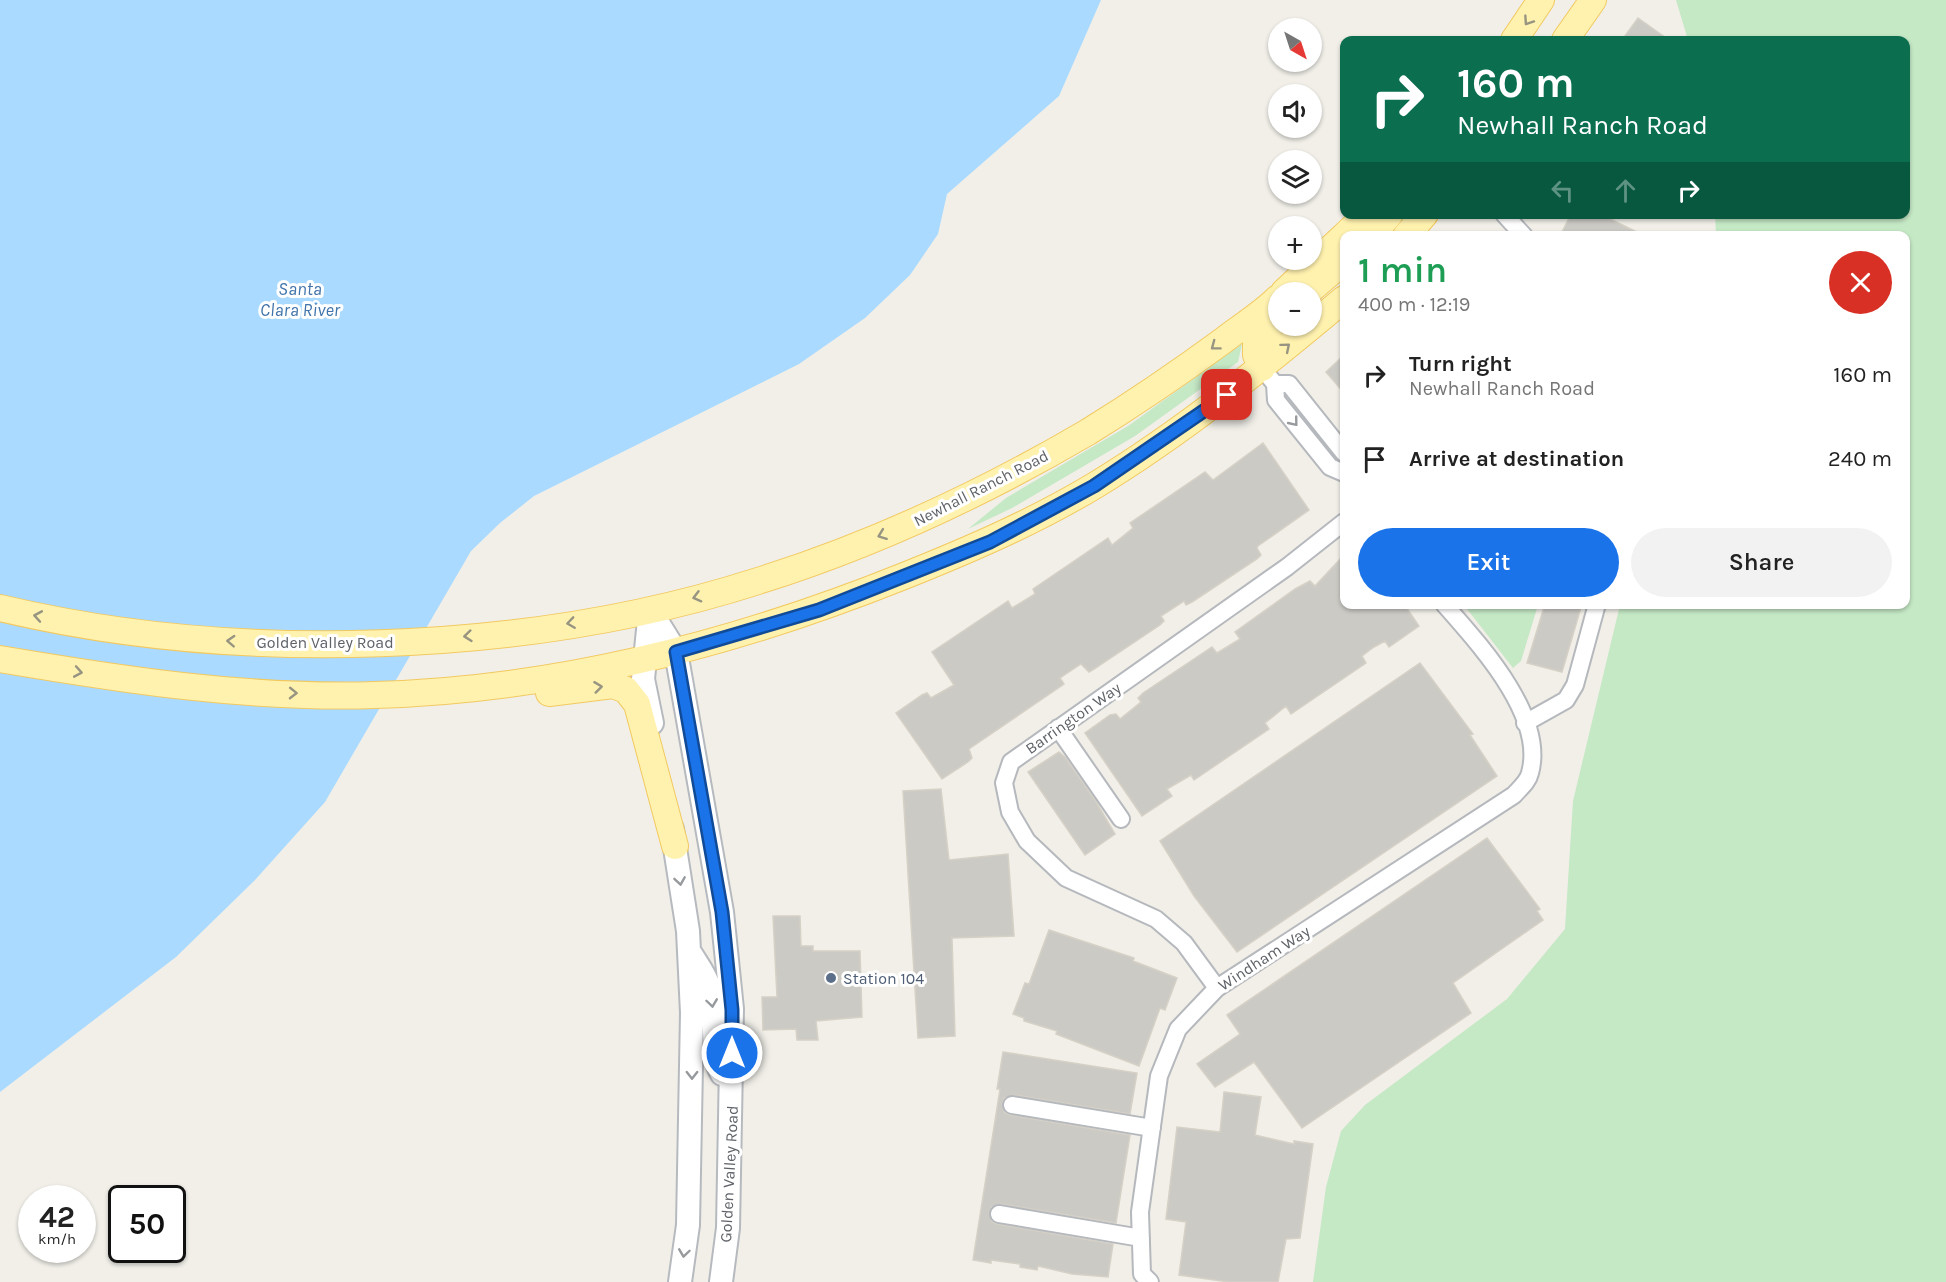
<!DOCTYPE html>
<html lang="en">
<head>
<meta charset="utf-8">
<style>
	body { margin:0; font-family:Karla,sans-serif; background:#f2f2f2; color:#222; height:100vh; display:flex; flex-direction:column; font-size:22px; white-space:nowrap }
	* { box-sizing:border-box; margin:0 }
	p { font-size:20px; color:#767676 }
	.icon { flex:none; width:33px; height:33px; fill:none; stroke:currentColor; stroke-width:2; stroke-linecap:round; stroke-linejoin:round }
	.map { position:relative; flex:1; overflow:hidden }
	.drawer { position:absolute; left:1340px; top:231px; width:570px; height:378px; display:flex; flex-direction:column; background:#fff; border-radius:12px; box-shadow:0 2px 4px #0004 }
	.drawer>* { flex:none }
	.guide { position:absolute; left:1340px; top:36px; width:570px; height:183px; border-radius:12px; box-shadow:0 2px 4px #0004; background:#0b6e4f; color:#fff; overflow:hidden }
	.needle { width:39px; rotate:141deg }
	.fabs { position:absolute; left:1268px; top:18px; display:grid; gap:12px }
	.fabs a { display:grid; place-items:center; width:54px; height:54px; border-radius:50%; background:#fff; box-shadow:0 2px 4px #0004; font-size:30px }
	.speed { position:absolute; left:18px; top:1185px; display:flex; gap:12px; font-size:30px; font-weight:700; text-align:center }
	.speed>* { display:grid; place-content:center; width:78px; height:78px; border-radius:50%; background:#fff; box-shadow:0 2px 4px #0004; line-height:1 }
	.speed small { font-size:15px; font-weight:400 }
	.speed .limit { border:3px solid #111; border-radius:9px; background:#fff; color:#111 }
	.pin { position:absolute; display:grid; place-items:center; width:51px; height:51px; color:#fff; margin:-26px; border-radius:12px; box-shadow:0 3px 9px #0006 }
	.me { position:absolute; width:66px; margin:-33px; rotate:0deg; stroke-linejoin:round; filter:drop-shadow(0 0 4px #0008) }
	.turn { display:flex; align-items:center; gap:21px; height:126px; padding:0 18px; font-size:27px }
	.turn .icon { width:78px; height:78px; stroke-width:2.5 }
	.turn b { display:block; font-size:42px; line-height:51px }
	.lanes { display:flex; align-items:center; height:57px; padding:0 18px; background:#0003; justify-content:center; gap:30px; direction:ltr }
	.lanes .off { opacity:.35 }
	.round { display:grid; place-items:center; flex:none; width:63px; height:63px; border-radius:32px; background:#f2f2f2 }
	.head { display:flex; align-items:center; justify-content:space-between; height:102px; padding:0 18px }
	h1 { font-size:36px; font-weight:600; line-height:45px; color:#1e9e55 }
	.primary-button { display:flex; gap:12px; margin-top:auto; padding:12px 18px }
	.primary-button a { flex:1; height:69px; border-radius:36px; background:#1a73e8; color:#fff; font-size:24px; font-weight:600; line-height:69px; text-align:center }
	.primary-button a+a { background:#f2f2f2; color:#222 }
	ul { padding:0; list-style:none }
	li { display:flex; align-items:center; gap:18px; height:84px; padding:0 18px }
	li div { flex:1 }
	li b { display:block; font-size:22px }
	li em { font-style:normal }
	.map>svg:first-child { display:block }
</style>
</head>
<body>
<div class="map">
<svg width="1946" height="1282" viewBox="0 0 1946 1282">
	<rect width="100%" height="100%" fill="#f1efe8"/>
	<!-- green -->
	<path fill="#c5e8c5" d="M1676 0H1946V1282H1313L1326 1187 1341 1131 1365 1105 1507 999 1565 929 1573 801 1620 605 1905 604V236L1716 235 1715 215 1905 214V40H1688Z
		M1242 344 1238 362 1135 436 1012 508 968 529 1006 498 1128 426Z
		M1464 605H1538L1521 661 1513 668Z"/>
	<!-- water -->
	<path fill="#aadaff" d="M0 0H1101L1059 96 947 194 938 234 910 275 865 318 799 364 534 496 500 523 471 551 325 802 255 880 176 957 0 1092Z"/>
	<!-- building -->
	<path fill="#cccac5" stroke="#d6d1c6" stroke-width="1.5" d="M1638 18 1669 40H1622Z
		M1571 214H1600L1645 236H1560Z
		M1344 355V393L1326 372Z
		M1263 443 1309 510 1258 546 1257 548 1261 555 1257 559 1192 602 1186 605 1184 601 1161 616 1164 621 1160 625 1094 669 1089 672 1081 664 1060 678 1064 684 969 749 972 758 968 762 942 779 896 713 922 695 927 693 931 698 954 685 932 652 1008 601 1012 608 1035 594 1033 589 1108 538 1112 545 1133 528 1130 523 1205 472 1213 480Z
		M1344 555V604H1404L1419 626 1389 647 1385 641 1374 647 1362 656 1366 663 1291 714 1286 706 1265 723 1269 729 1194 780 1191 775 1167 789 1172 796 1142 816 1085 733 1110 715 1116 714 1120 719 1141 702 1138 698 1143 693 1212 647 1217 653 1240 639 1235 632 1295 589 1310 581 1315 586Z
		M1545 604H1582L1562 672 1527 663Z
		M1420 663 1473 734 1470 735 1497 776 1237 952 1194 896 1160 841Z
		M1059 752 1065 757 1095 800 1115 834 1085 855 1028 772Z
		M941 789 949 860 1008 854 1014 936 952 938 955 1036 918 1038 903 791Z
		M1487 838 1540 909 1537 911 1543 920 1453 983 1471 1013 1302 1128 1254 1062 1215 1087 1197 1064 1240 1034 1227 1015Z
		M773 916H800L801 946H813V951H860L862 1017 816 1021 818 1040H797L796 1029 763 1030 762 997H777Z
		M1049 930 1134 958 1133 961 1177 978 1165 1010 1160 1008 1139 1066 1056 1034 1057 1031 1024 1021V1018L1013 1014 1025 983 1029 984Z
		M1003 1052 1137 1073 1130 1114 1014 1095 1004 1098 1002 1104 1005 1113 1010 1115 1130 1135 1116 1223 1001 1204 991 1207 989 1213 992 1222 997 1224 1113 1244 1108 1277 1072 1274 1038 1266 1037 1270 1020 1267V1264L991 1260V1263L973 1260 1000 1089H997Z
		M1224 1092 1261 1097 1255 1135 1294 1144V1141L1313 1144 1300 1238 1286 1239 1278 1282H1229L1179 1275 1186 1222 1166 1219 1177 1127 1220 1132Z"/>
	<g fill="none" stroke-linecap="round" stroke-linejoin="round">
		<defs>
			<path id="minor" d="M1504 214 1524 236
				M1262 368 1275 384 1276 400 1330 467 1344 473
				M1275 384H1289L1344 453
				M1525 723 1566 700 1575 685 1597 604
				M1058 728 1121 819
				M1217 988 1184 943 1156 919 1066 878 1027 841 1010 812 1004 783 1011 762 1287 567 1344 522
				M1012 1105 1152 1128
				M999 1214 1141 1238
				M1150 1282 1142 1274 1140 1212 1159 1076 1178 1029 1217 988 1514 795C1520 788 1528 782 1530 773 1546 716 1479 644 1444 604"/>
			<path id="secondary" d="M650 610 676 652 722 912 732 1009 728 1228 721 1282
				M650 610 643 679 652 723
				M672 829 688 931 692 1013 688 1225 680 1282
				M691 954C697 964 706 975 709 987 718 1011 709 1054 722 1074L732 1075"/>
			<path id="primary" d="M1514 40 1541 0
				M1565 40 1593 0
				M1344 236 1367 214
				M1371 236 1390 214
				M1406 236 1425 214
				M1284 292 1344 236
				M1308 292 1344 261
				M1262 368 1256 355V342L1278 318
				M0 608C235 664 528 655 758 581 873 545 984 493 1088 432 1135 403 1179 373 1224 340 1242 326 1262 314 1278 298
				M0 659C124 680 249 699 375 695 556 690 737 643 904 576 969 550 1034 522 1094 486 1183 432 1264 366 1344 299
				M549 693 613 685 626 690 637 704 675 846"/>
		</defs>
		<!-- minor casing -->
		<use href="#minor" stroke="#b5b8bc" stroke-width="20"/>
		<!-- secondary casing -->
		<use href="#secondary" stroke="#b6babf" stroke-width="26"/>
		<!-- primary casing -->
		<use href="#primary" stroke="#f2c960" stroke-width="28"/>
		<!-- minor -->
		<use href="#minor" stroke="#fff" stroke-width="16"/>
		<!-- secondary -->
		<use href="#secondary" stroke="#fff" stroke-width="22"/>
		<!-- primary -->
		<use href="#primary" stroke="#fff2af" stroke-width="26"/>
	</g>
	<!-- one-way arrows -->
	<defs><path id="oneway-chevron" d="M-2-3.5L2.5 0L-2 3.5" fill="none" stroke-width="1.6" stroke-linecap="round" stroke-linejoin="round" transform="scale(1.5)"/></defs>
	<g stroke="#979581">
		<use href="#oneway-chevron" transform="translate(1528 21) rotate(124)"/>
		<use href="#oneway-chevron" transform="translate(1215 346) rotate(143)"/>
		<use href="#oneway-chevron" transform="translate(1286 347) rotate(-40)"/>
		<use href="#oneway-chevron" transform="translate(882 535) rotate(159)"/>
		<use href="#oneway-chevron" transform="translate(697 597) rotate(165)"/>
		<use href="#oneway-chevron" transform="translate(38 616) rotate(-170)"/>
		<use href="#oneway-chevron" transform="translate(571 623) rotate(172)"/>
		<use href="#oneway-chevron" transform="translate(468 636) rotate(174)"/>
		<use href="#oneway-chevron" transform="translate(231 641) rotate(-177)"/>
		<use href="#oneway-chevron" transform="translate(78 672) rotate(10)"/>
		<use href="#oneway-chevron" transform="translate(598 687) rotate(-7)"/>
		<use href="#oneway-chevron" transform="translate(293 693) rotate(1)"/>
	</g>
	<g stroke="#979a9d">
		<use href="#oneway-chevron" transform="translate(1294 422) rotate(51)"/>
		<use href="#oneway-chevron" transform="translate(680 881) rotate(81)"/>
		<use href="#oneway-chevron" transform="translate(712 1003) rotate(82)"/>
		<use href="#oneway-chevron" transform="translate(692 1075) rotate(90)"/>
		<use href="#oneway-chevron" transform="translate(684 1253) rotate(98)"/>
	</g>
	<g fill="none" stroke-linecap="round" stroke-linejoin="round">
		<defs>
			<path id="route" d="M732 1053V1010L722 912 676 652 819 610 990 542 1094 486 1227 395"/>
		</defs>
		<!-- route casing -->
		<use href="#route" stroke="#114b97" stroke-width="15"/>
		<!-- route -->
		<use href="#route" stroke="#1a73e8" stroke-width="10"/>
	</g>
	<!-- markers -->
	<circle fill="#5c6f8a" stroke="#fff" stroke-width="2" cx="831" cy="978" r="6"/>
	<g text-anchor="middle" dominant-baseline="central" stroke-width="6" stroke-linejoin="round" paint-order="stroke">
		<!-- street labels -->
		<g font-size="16" fill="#5f6368" stroke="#fff">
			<text transform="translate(981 488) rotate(-27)">Newhall Ranch Road</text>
			<text x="325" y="642">Golden Valley Road</text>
			<text transform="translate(1073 718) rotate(-35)">Barrington Way</text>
			<text transform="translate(1264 958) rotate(-33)">Windham Way</text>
			<text transform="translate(729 1174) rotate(-87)">Golden Valley Road</text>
		</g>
		<!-- service labels -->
		<g font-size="16" fill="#4e5e75" stroke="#fff" text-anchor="start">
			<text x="843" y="978">Station 104</text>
		</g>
		<!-- water labels -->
		<g font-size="18" font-style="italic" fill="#4174aa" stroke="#fff">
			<text x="300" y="289">Santa<tspan x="300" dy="21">Clara River</tspan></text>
		</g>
	</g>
</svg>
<div class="fabs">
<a><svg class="needle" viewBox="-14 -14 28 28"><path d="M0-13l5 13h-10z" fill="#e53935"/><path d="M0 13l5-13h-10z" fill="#767676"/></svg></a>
<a><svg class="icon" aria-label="sound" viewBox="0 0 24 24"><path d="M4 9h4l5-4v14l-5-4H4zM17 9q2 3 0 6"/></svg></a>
<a><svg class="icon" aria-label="layers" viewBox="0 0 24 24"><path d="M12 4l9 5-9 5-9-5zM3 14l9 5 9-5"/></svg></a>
<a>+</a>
<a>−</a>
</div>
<div class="speed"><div>42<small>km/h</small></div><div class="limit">50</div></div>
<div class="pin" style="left:1227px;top:395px;background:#d93025"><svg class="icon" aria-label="arrive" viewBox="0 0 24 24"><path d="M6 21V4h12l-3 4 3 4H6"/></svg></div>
<svg class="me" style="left:732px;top:1053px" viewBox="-20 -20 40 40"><circle r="17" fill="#1a73e8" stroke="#fff" stroke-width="3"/><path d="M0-11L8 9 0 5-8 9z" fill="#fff"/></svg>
<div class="guide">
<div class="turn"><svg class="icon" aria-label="right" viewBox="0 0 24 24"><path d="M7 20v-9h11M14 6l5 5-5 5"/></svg><div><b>160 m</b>Newhall Ranch Road</div></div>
<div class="lanes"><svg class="icon off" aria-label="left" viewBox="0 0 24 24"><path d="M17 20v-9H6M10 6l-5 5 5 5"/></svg><svg class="icon off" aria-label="ahead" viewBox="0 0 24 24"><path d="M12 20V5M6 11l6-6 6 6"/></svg><svg class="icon" aria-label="right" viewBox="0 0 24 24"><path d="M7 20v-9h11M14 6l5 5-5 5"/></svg></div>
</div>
<section class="drawer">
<div class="head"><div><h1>1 min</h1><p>400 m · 12:19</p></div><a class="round" style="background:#d93025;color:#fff"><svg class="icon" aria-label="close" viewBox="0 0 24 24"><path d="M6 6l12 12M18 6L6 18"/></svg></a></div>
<ul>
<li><svg class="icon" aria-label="right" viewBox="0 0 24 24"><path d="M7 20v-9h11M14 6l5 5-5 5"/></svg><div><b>Turn right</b><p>Newhall Ranch Road</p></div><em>160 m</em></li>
<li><svg class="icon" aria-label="arrive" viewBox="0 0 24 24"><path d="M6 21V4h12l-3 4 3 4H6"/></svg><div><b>Arrive at destination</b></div><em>240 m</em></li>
</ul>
<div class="primary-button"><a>Exit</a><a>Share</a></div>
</section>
</div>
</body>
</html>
